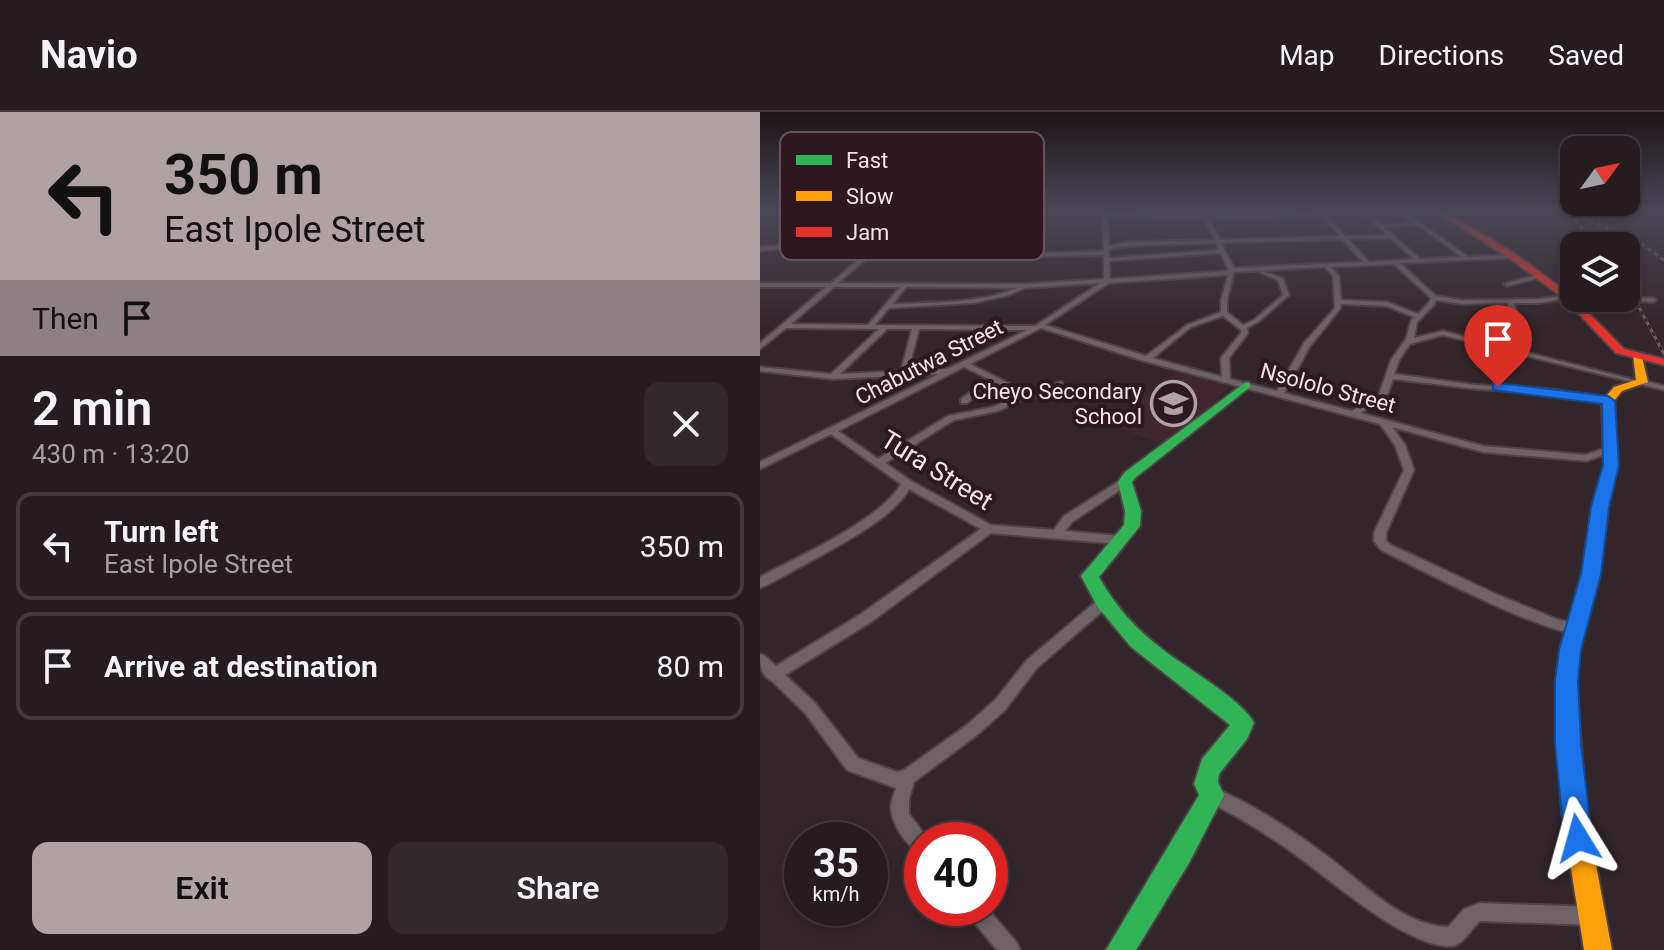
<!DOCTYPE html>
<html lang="en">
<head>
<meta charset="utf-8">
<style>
	body { margin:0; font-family:Roboto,sans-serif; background:#32292d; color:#f1f3f6; height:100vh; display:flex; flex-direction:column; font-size:30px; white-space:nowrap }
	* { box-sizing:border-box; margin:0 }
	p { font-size:26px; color:#a4a1a5 }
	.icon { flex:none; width:44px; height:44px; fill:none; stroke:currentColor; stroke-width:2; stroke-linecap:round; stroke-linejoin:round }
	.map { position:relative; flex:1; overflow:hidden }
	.drawer { display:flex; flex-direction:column; background:#261c20; width:760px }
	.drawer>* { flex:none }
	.guide { background:#b0a1a5; color:#111; overflow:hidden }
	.needle { width:52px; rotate:57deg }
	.fabs { position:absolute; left:800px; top:24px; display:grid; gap:16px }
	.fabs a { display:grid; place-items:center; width:80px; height:80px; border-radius:16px; background:#261c20; box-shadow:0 4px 12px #0003,0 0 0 2px #423a3e; font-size:40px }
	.speed { position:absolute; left:24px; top:710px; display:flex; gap:16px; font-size:40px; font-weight:700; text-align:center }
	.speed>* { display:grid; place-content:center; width:104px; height:104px; border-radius:50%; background:#261c20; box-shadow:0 4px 12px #0003,0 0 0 2px #423a3e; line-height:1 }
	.speed small { font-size:20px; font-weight:400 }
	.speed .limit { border:12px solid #d22; background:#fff; color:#111 }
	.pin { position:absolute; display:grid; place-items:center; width:68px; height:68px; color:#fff; margin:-82px -34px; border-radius:50% 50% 50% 0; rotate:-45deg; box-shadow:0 0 8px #0007 }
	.pin .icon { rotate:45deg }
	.me { position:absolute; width:88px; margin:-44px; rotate:352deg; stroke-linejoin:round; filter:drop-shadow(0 0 6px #0008) }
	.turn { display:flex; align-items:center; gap:28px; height:168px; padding:0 32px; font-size:36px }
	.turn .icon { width:104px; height:104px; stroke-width:2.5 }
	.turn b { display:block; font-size:56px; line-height:68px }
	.then { display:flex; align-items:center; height:76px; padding:0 32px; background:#0003; gap:16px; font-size:30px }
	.round { display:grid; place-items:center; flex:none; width:84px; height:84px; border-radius:16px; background:#32292d }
	.headline { display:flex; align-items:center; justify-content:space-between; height:136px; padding:0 32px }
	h1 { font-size:48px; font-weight:600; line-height:60px }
	.cta { display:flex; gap:16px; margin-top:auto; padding:16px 32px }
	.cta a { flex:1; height:92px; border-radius:16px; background:#b0a1a5; color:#111; font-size:32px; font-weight:600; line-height:92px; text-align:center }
	.cta a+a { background:#32292d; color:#f1f3f6 }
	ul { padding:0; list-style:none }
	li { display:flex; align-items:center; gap:24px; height:108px; margin:0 16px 12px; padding:0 16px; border:4px solid #423a3e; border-radius:16px }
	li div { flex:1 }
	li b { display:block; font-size:30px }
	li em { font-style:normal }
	header { display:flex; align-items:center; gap:48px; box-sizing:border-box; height:112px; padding:0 40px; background:#261c20; border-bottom:2px solid #423a3e }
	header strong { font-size:38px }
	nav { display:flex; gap:44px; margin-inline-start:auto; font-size:28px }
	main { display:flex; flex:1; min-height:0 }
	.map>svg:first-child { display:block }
</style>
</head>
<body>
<header>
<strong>Navio</strong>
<nav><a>Map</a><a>Directions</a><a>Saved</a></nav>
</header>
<main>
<section class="drawer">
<div class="guide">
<div class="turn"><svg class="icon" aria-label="left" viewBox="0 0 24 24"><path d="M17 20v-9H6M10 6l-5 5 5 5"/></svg><div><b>350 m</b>East Ipole Street</div></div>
<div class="then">Then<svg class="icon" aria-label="arrive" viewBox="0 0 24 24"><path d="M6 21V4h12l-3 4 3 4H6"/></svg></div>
</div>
<div class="headline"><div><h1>2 min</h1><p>430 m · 13:20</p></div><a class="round"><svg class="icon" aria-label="close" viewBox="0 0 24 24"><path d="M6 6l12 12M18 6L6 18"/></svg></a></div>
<ul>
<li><svg class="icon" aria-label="left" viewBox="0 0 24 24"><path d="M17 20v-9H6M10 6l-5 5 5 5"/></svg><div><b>Turn left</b><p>East Ipole Street</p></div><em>350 m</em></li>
<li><svg class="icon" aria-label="arrive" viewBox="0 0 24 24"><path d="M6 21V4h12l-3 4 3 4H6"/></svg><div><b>Arrive at destination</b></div><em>80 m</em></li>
</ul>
<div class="cta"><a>Exit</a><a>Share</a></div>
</section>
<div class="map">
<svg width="904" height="838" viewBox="0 0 904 838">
	<rect width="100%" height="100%" fill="#33262a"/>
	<!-- built -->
	<path fill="#42262f" d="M420 256 472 272 408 334 350 313Z"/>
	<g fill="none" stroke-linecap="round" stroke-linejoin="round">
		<defs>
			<path id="street" d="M8 97H19L0 101V99Z
				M158 97H163L120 135C194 147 269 141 344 139L343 97H347V102L443 104 440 97H444L448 105 551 102 558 100 557 97H561L585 124 627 123 599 97H604L621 113 654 111 636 97H641L708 145 754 143 752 146 640 151 676 184 702 188 779 187 808 183 810 184V186L779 191H753L762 211 760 223 750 230 746 228 754 222 756 211 747 191 702 192 676 188 674 193 657 210 654 226 683 219 878 269 882 268 904 274V278L683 223 650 232 639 248 634 262 716 273 788 277 848 286 852 289 848 292 788 281 716 277 633 267 626 286 600 301 723 334 826 343 847 335H853V339L827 349 723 340 632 315 645 333 654 358 626 421V428L629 432 738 483 796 507 821 513 823 517 821 521C793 527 654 454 621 438L614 429V421L644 358 635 333 620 312 384 249 281 216 210 252 268 281H280L299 270H302V274L285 285H268L238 299 194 308 125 351 151 369 231 413 294 418 304 404 361 368H369L370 370 369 372 312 410 305 419 360 424 364 425 366 428 364 431 360 432 231 421 111 510 25 563 55 591 98 646 137 660 144 658 207 613 235 588 267 548 338 488 342 487 346 488 348 492 346 496 277 556 245 598 217 623 154 670 149 687V702L169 728H162V742C147 736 131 711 131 695 131 688 134 682 136 676L87 658 45 601 12 569C1 564 0 553 0 542L5 544 16 554 101 502 221 417 149 377C133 407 74 436 44 453 30 460 15 470 0 476V465C36 446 122 407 141 372L71 322 0 357V350L179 262 73 267 0 259V255L71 262 119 217 26 216 0 237V231L66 175H0V171H71L119 130H95L0 139V135L95 126 122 128ZM560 102 580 124 460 128 449 107 551 104ZM347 104 444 106 455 128 368 130 349 134ZM658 113 702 145 660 147 624 115ZM630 126 654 147 609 150 588 127ZM582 127 603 150 474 156 461 131ZM456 131 459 138 349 146V137L368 134ZM117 138C192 150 268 144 344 143V167L266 172 78 171ZM461 141 469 159 350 167 349 149ZM634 152 671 186 669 191 658 202 627 190 581 188 579 164 571 155ZM565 155 573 164 575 196 544 231 517 279 470 267 469 246 488 221 487 216 498 210 529 183 523 166 501 159V161L518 168 523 183 494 208 483 213 467 200V188L474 160ZM468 163 461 188V200L427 213 386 244 285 213 349 171ZM340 171 275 214 115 213 129 196 214 191 249 183 265 176ZM74 175H140L108 213 31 212ZM146 175 257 176C217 192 175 190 133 192ZM581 192 626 194 654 205 651 209 646 227 631 248 619 283 592 299 524 281 550 234 580 197ZM463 204 481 218V221L461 246 462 265 393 246 431 215ZM127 217H152L141 259 80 262ZM159 217 267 218 187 257 148 259ZM204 255 229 267 201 287V291H207L235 270 260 283 233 295 188 304 118 347 78 319Z
				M743 97 749 99 683 103 681 102Z
				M780 162 783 164 782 165 747 174 744 172Z
				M866 185 893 186 896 188 893 190 841 188 838 186Z
				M452 675C491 691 529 716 563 741 601 768 639 813 688 815L704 797 720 791 831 795 838 797 840 804 838 811 831 813 720 809C712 816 704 831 694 834 649 838 571 768 536 743 508 723 478 704 446 689L444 683 446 677Z
				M206 796H227L257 831 260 838H237L208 803Z"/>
			<path id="fast" d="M486 270 490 271V275L375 366 372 370 381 399 380 414 339 465C356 496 378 519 406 540 427 556 484 589 494 611L487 627 459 662 458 670 464 683 460 691 429 751 376 838H346L439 683 434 672 442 647 470 613 371 535 337 494 321 464 364 413 365 399 358 370 365 360Z"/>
			<path id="slow" d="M873 243 882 245 888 270 862 279 854 289 858 353 848 395 840 462 820 538 816 569 826 700 852 838H824L802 700 796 569 800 538 822 462 832 395 844 353 842 289 854 275 876 268Z"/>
			<path id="jam" d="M672 97H680L755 142 811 183 864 237 904 247V253L856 241 805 187 749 146Z"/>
		</defs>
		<!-- street casing -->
		<use href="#street" stroke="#4d4245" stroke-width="4"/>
		<!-- fast casing -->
		<use href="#fast" stroke="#4d4245" stroke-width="4"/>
		<!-- slow casing -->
		<use href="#slow" stroke="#4d4245" stroke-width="4"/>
		<!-- jam casing -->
		<use href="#jam" stroke="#4d4245" stroke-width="4"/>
		<!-- street -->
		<use href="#street" fill="#6e6266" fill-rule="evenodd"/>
		<!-- fast -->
		<use href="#fast" fill="#30b455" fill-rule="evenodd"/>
		<!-- slow -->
		<use href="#slow" fill="#ff9f0a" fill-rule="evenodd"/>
		<!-- jam -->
		<use href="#jam" fill="#e5322d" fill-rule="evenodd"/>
		<defs>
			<path id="rail" d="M814 97 828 108 876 128 904 148
				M812 105 839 134
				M866 171 904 242"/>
		</defs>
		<!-- rail casing -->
		<use href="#rail" stroke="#685d60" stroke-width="3"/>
		<!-- rail -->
		<use href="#rail" stroke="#2e171f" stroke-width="2" stroke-dasharray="4" stroke-linecap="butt"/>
	</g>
	<!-- sky -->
	<linearGradient id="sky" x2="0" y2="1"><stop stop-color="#1c1517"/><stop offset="0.45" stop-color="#4a4755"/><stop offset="1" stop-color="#4a4755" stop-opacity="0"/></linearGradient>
	<rect width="904" height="215" fill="url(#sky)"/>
	<!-- route -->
	<path fill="#1a73e8" stroke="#114b97" stroke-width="2" d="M738 271 848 284 855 289 859 353 849 395 841 462 821 538 818 569 821 632 832 726 828 736 818 740 808 736 804 726 795 632V569L799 538 821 462 831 395 843 353 842 292 733 278V272Z"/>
	<!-- icons -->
	<defs>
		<symbol id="school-ring" viewBox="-11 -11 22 22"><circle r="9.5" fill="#2e171f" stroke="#b0a1a5" stroke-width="1.5"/><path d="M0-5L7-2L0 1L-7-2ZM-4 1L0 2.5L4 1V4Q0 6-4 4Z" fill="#b0a1a5"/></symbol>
	</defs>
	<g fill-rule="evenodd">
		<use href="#school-ring" x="388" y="266" width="51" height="51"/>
	</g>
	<g text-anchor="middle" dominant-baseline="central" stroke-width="8" stroke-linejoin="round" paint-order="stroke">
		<!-- far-street labels -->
		<g font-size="22" fill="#f3e3e7" stroke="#2e171f">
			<text transform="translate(169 250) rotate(-27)">Chabutwa Street</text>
			<text transform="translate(568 276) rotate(15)">Nsololo Street</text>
		</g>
		<!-- far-poi labels -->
		<g font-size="22" fill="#f3e3e7" stroke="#2e171f" text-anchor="end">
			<text x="382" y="279">Cheyo Secondary<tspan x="382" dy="25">School</tspan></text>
		</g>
		<!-- street labels -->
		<g font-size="26" fill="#f3e3e7" stroke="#2e171f">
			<text transform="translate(177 358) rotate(32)">Tura Street</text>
		</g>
	</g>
	<!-- legend -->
	<rect x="20" y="20" width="264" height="128" rx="12" fill="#2e171f" stroke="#69545b" stroke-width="2"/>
	<rect x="36" y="43" width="36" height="10" fill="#30b455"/>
	<rect x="36" y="79" width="36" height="10" fill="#ff9f0a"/>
	<rect x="36" y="115" width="36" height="10" fill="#e5322d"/>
	<g font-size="22" fill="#f3e3e7">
		<text x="86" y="56">Fast</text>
		<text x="86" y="92">Slow</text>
		<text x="86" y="128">Jam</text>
	</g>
</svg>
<div class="fabs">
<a><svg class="needle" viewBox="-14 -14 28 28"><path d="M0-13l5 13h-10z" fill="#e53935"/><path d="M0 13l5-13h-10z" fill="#a4a1a5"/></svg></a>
<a><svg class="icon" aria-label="layers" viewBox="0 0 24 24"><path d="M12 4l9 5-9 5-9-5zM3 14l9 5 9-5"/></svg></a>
</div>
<div class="speed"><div>35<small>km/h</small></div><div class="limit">40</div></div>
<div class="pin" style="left:738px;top:275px;background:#d93025"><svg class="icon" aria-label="arrive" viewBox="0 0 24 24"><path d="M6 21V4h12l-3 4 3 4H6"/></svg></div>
<svg class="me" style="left:818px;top:726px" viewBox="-20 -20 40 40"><path d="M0-17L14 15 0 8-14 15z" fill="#1a73e8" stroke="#fff" stroke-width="4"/></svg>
</div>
</main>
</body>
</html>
